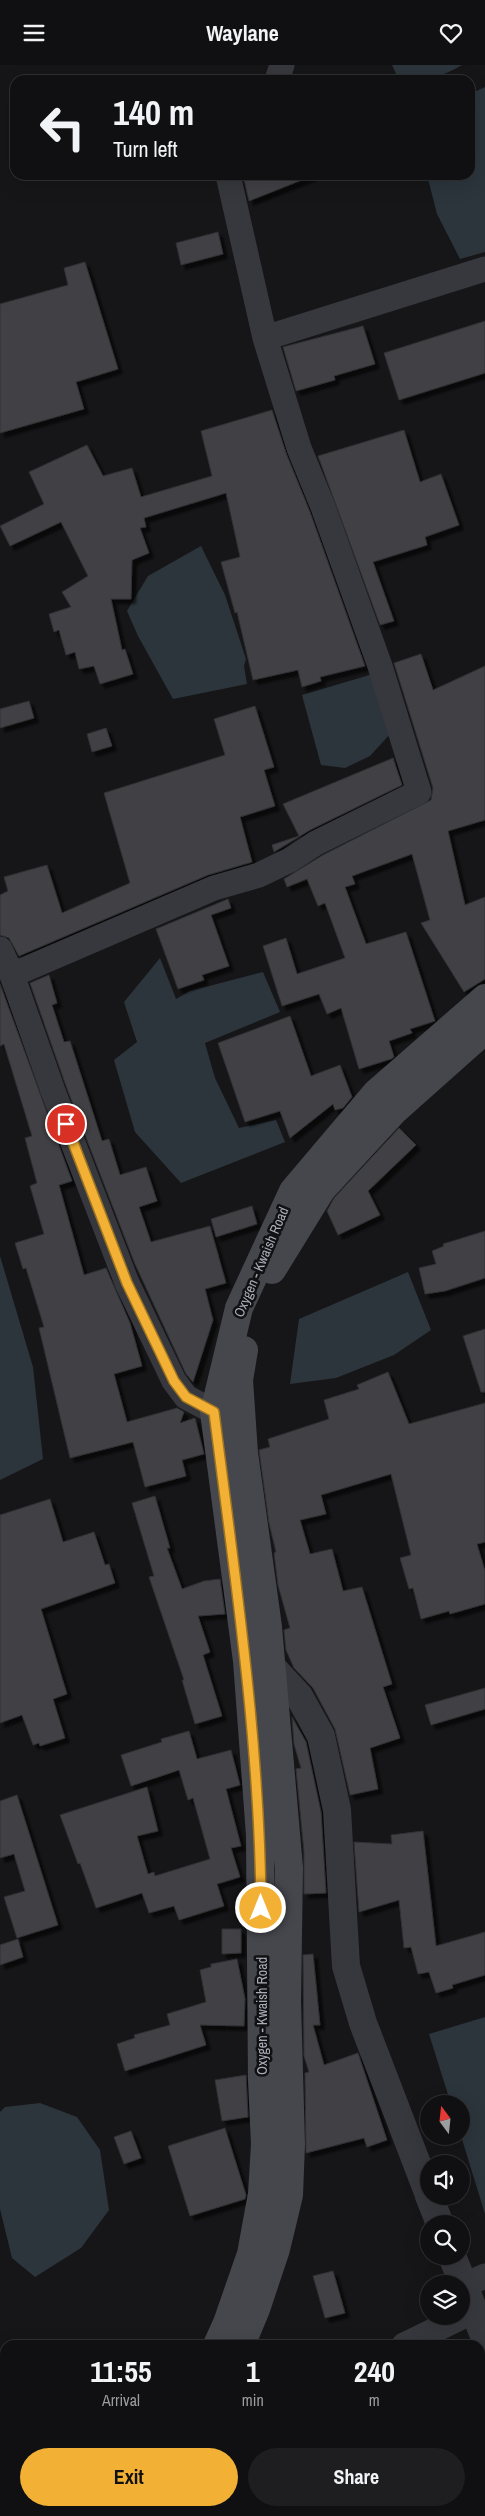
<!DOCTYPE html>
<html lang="en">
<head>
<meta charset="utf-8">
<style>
	body { margin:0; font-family:"Archivo Narrow",sans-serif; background:#1e1e20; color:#f1f3f6; height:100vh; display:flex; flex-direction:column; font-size:19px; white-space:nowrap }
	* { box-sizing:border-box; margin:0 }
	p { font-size:16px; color:#9c9d9f }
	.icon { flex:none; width:28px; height:28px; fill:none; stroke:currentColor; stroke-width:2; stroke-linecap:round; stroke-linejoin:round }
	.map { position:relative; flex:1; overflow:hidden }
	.sheet { position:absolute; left:0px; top:2275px; width:485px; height:176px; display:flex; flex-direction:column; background:#101012; border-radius:15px 15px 0 0; box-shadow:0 5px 20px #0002,0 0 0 1px #303032 }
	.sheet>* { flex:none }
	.banner { position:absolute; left:10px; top:10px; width:465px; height:105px; border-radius:15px; box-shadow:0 5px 20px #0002,0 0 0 1px #303032; background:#101012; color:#f1f3f6; overflow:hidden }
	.needle { width:32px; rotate:345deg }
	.tools { position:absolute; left:420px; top:2030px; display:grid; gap:10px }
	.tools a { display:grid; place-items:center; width:50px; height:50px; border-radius:50%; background:#101012; box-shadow:0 5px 20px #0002,0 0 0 1px #303032; font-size:25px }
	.pin { position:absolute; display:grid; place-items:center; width:42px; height:42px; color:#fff; margin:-21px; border:2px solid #fff; border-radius:50%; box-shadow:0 1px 5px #0007 }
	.me { position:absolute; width:55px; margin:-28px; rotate:0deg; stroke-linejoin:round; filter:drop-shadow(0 0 4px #0008) }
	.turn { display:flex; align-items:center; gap:18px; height:105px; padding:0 20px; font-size:22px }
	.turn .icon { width:65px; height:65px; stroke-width:2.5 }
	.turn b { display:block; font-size:35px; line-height:42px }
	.eta { display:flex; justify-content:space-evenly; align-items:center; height:85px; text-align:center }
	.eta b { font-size:30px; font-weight:800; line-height:35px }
	.action { display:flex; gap:10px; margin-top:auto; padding:10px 20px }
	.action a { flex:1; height:58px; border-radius:30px; background:#f2b134; color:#111; font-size:20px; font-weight:800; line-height:58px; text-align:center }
	.action a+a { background:#1e1e20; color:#f1f3f6 }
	header { display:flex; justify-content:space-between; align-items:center; height:65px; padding:0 20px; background:#101012; font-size:22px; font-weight:800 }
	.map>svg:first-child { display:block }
</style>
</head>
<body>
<header><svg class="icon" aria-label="menu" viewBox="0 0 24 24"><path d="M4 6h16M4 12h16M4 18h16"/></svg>Waylane<svg class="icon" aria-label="heart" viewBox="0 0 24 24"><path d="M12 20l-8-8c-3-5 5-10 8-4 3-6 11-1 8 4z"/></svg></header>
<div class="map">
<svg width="485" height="2451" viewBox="0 0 485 2451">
	<defs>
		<filter id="shadow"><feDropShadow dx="4.5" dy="4.5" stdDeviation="1" flood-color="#0009"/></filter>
	</defs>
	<rect width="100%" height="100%" fill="#161618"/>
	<!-- water -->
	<path fill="#2c353c" d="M392 0H462C438 14 426 15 399 15Z
		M485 22V187L460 194 437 149 427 110H470V29Z
		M201 481 225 530 246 594 244 601 247 619 173 634 138 571 127 546 148 511Z
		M373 609 391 668 370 691 345 703 321 700 302 630Z
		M160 893 176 934 190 926 263 907 280 947 205 978 215 1013 239 1063 276 1055 285 1077 181 1118 135 1067 114 995 137 977 124 937Z
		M0 1191 33 1302 43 1394 0 1415Z
		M408 1207 431 1265 394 1290 336 1313 290 1319 299 1254Z
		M485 1952V2149L461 2071V2039H451L429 1969Z
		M40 2038 77 2052 100 2085 109 2145 81 2183 35 2212 12 2193 0 2144V2047L5 2042Z
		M204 2446H335L339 2451H205Z"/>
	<!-- building -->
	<path fill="#404145" stroke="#303034" filter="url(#shadow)" d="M243 110H312V111L249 136Z
		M218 167 223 189 181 200 176 178Z
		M85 197 118 304 76 317 84 344 0 368V239L68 220 64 203Z
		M485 256V308L399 335 384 288Z
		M363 261 375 299 334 311 335 315 296 326 283 282Z
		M272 345 286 388 310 447 365 601 320 612 321 616 302 622 298 605 253 615 237 547 235 548 221 497 240 492 226 428 144 453 146 462 140 463 149 488 132 495 131 534H111L122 585 125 584 133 609 100 619 94 601 79 604 75 587 66 590 59 565 54 567 49 549 71 542 62 527 88 511 61 457 10 481 0 461 44 439 29 407 87 380 103 411 132 403 141 432 212 411 201 366Z
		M404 365 420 417 441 409 459 460 425 472 427 480 373 497 394 556 380 560 318 391Z
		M421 589 433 625 485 601V755L448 766 465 840 485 832V914L464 927 421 858 430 855 412 789 352 811 355 819 345 822 366 879 406 867 435 956 410 964 412 968 389 976 394 992 391 994 359 1004 341 943 327 949 319 929 282 941 263 881 286 873 297 909 345 893 325 838 318 841 307 814 287 822 284 814 323 790 431 735 433 723 394 598Z
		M29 636 34 653 0 663V644Z
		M255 641 274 702 264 705 275 741 240 752 252 797 208 810 19 891 9 873 0 870V830L8 826 4 812 47 800 62 848 130 818 104 728 225 690 214 654Z
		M106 663 112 681 92 687 87 669Z
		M393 693 402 720 310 765 274 787 272 780 299 771 283 739Z
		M228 834 231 843 211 850 229 901 202 910 204 915 178 924 156 864Z
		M49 910 57 938 52 940 64 977 70 976 102 1076 109 1074 120 1110 146 1102 157 1136 139 1142 151 1177 210 1161 226 1218 205 1224 213 1255 193 1317 186 1309 135 1199 66 1021 30 918Z
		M0 919 72 1116 59 1120 84 1210 106 1203 130 1258 142 1301 114 1309 127 1357 177 1343 184 1347 180 1358 195 1353 204 1389 182 1395 186 1411 145 1422 133 1377 70 1393 39 1263 44 1262 26 1203 23 1204 15 1178 44 1169 30 1121 37 1118 25 1073 32 1071 4 979 0 981Z
		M290 951 311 1011 340 1000 352 1032 343 1043 335 1045 333 1039 290 1073 280 1046 245 1057 218 978Z
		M399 1063 416 1080 368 1126 380 1150 338 1170 327 1146 334 1133Z
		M252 1141 257 1159 216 1172 211 1154Z
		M485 1166V1213L445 1226 425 1229 419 1203 436 1199 432 1186 444 1181 443 1179Z
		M485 1264V1327H481L463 1271Z
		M388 1307 409 1359 485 1338V1477L477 1479 485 1506V1539L450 1549 449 1546 421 1554 413 1523 409 1524 400 1493 411 1490 391 1409 321 1430 326 1449 300 1455 310 1489 332 1484 343 1526 362 1522 392 1619 383 1622 400 1673 370 1683 378 1724 350 1730 335 1664 313 1623 294 1603 286 1585 284 1565 290 1563 278 1520 274 1488 276 1487 269 1458 259 1385 270 1382 268 1374 329 1354 324 1335 359 1324 357 1320Z
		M155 1431 170 1483H167L182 1524 204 1516 220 1514 225 1549 198 1551 210 1587 203 1590 222 1651 195 1659 182 1615H184L149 1512 154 1511 132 1438Z
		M50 1434 63 1477 94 1467 105 1500 109 1499 115 1518 41 1544 67 1629 53 1634 65 1673 40 1681 39 1678 33 1680 22 1650 0 1658V1450Z
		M485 1623V1644L431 1660 425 1640Z
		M292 1652 306 1677 321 1747 326 1828 304 1829V1787L296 1704 301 1703 294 1679Z
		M189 1666 197 1694 231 1685 240 1720 226 1724 241 1781 231 1783 240 1812 217 1819 224 1841 179 1855 174 1841 149 1848 142 1828 96 1843 80 1798 78 1799 60 1750 147 1722 158 1766 137 1771 148 1809 154 1807 155 1811 210 1794 193 1733 188 1735 179 1705 131 1721 121 1690 162 1677 161 1674Z
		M17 1730 58 1860 17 1873 4 1832 25 1826 14 1789 0 1793V1736Z
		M423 1766 436 1881 485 1867V1910L452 1920 453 1923 436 1928 429 1907 418 1909 411 1882 404 1883 399 1835 359 1847 354 1777 392 1779 391 1770Z
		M222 1864H241V1888L222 1889Z
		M18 1874 23 1892 0 1900V1880Z
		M313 1889 320 1960H313L324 2000 358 1988 387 2075 367 2082 364 2073 306 2088 305 2008 309 2007 304 1991 303 1890Z
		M237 1894 245 1934 244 1961 200 1960 206 1980 125 2006 117 1979 135 1973 134 1970 170 1960 167 1949 206 1937 200 1905 211 1902V1899Z
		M246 2010 248 2052 222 2056 215 2015Z
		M225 2063 246 2130 245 2134 190 2151 168 2081Z
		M131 2066 141 2093 124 2099 114 2072Z
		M333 2206 345 2248 325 2253 313 2211Z"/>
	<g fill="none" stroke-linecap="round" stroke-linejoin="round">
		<!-- minor -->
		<path stroke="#37383d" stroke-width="25" d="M277 15 282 0
			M265 273 485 204
			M0 884 12 910 53 1026 127 1218 174 1316 186 1332 214 1347
			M12 910 214 823 259 810 290 795 316 778 419 727 380 601 323 442 299 383 265 273 228 110
			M463 2221 485 2211
			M404 2280 474 2246"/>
		<!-- tertiary -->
		<path stroke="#37383d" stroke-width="28" d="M258 1598 271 1601 299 1631 321 1671 337 1745 346 1901 363 1958 429 2130
			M429 2131 440 2159
			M452 2191 485 2273"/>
		<!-- secondary -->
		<path stroke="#45474d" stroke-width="28" d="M272 1205 322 1124 394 1046 485 965
			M217 2280 227 2258 251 2189 262 2129 265 2079 262 2015 260 1770 247 1596 214 1347 239 1243 293 1126 376 1028 485 933
			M241 2280 256 2244 276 2184 289 2130 291 2079 287 1936 289 1803 268 1562 244 1388 239 1315 244 1285
			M51 2451 57 2446
			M76 2451 83 2446"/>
	</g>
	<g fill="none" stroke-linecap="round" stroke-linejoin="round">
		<defs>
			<path id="route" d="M66 1059 127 1218 174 1316 186 1332 214 1347C235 1512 260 1677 261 1843"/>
		</defs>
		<!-- route casing -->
		<use href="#route" stroke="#9d7322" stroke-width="12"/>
		<!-- route -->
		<use href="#route" stroke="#f2b134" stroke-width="9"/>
	</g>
	<g text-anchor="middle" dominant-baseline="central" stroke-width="5" stroke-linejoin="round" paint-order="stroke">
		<!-- street labels -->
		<g font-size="14" fill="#a8adb8" stroke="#111113">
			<text transform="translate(261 1197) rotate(-67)">Oxygen - Kwaish Road</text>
			<text transform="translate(262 1951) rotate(-90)">Oxygen - Kwaish Road</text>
		</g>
	</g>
</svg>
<div class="tools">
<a><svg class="needle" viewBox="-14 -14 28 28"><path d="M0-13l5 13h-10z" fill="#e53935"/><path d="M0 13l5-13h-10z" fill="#9c9d9f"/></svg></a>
<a><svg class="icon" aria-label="sound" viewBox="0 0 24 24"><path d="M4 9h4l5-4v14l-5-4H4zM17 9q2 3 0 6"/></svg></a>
<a><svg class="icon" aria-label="search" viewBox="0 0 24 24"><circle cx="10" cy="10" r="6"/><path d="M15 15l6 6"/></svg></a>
<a><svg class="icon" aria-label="layers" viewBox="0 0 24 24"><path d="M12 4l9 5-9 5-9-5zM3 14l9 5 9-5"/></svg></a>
</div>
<div class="pin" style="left:66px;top:1059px;background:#d93025"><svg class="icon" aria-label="arrive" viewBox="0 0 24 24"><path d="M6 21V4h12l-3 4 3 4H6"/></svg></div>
<svg class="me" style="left:261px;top:1843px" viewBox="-20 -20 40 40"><circle r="17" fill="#f2b134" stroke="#fff" stroke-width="3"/><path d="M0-11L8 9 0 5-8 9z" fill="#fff"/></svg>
<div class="banner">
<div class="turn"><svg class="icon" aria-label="left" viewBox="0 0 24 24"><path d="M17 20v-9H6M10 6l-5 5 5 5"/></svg><div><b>140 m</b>Turn left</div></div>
</div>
<section class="sheet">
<div class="eta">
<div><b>11:55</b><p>Arrival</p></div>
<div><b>1</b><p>min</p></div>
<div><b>240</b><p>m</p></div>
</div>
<div class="action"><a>Exit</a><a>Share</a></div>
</section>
</div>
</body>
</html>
